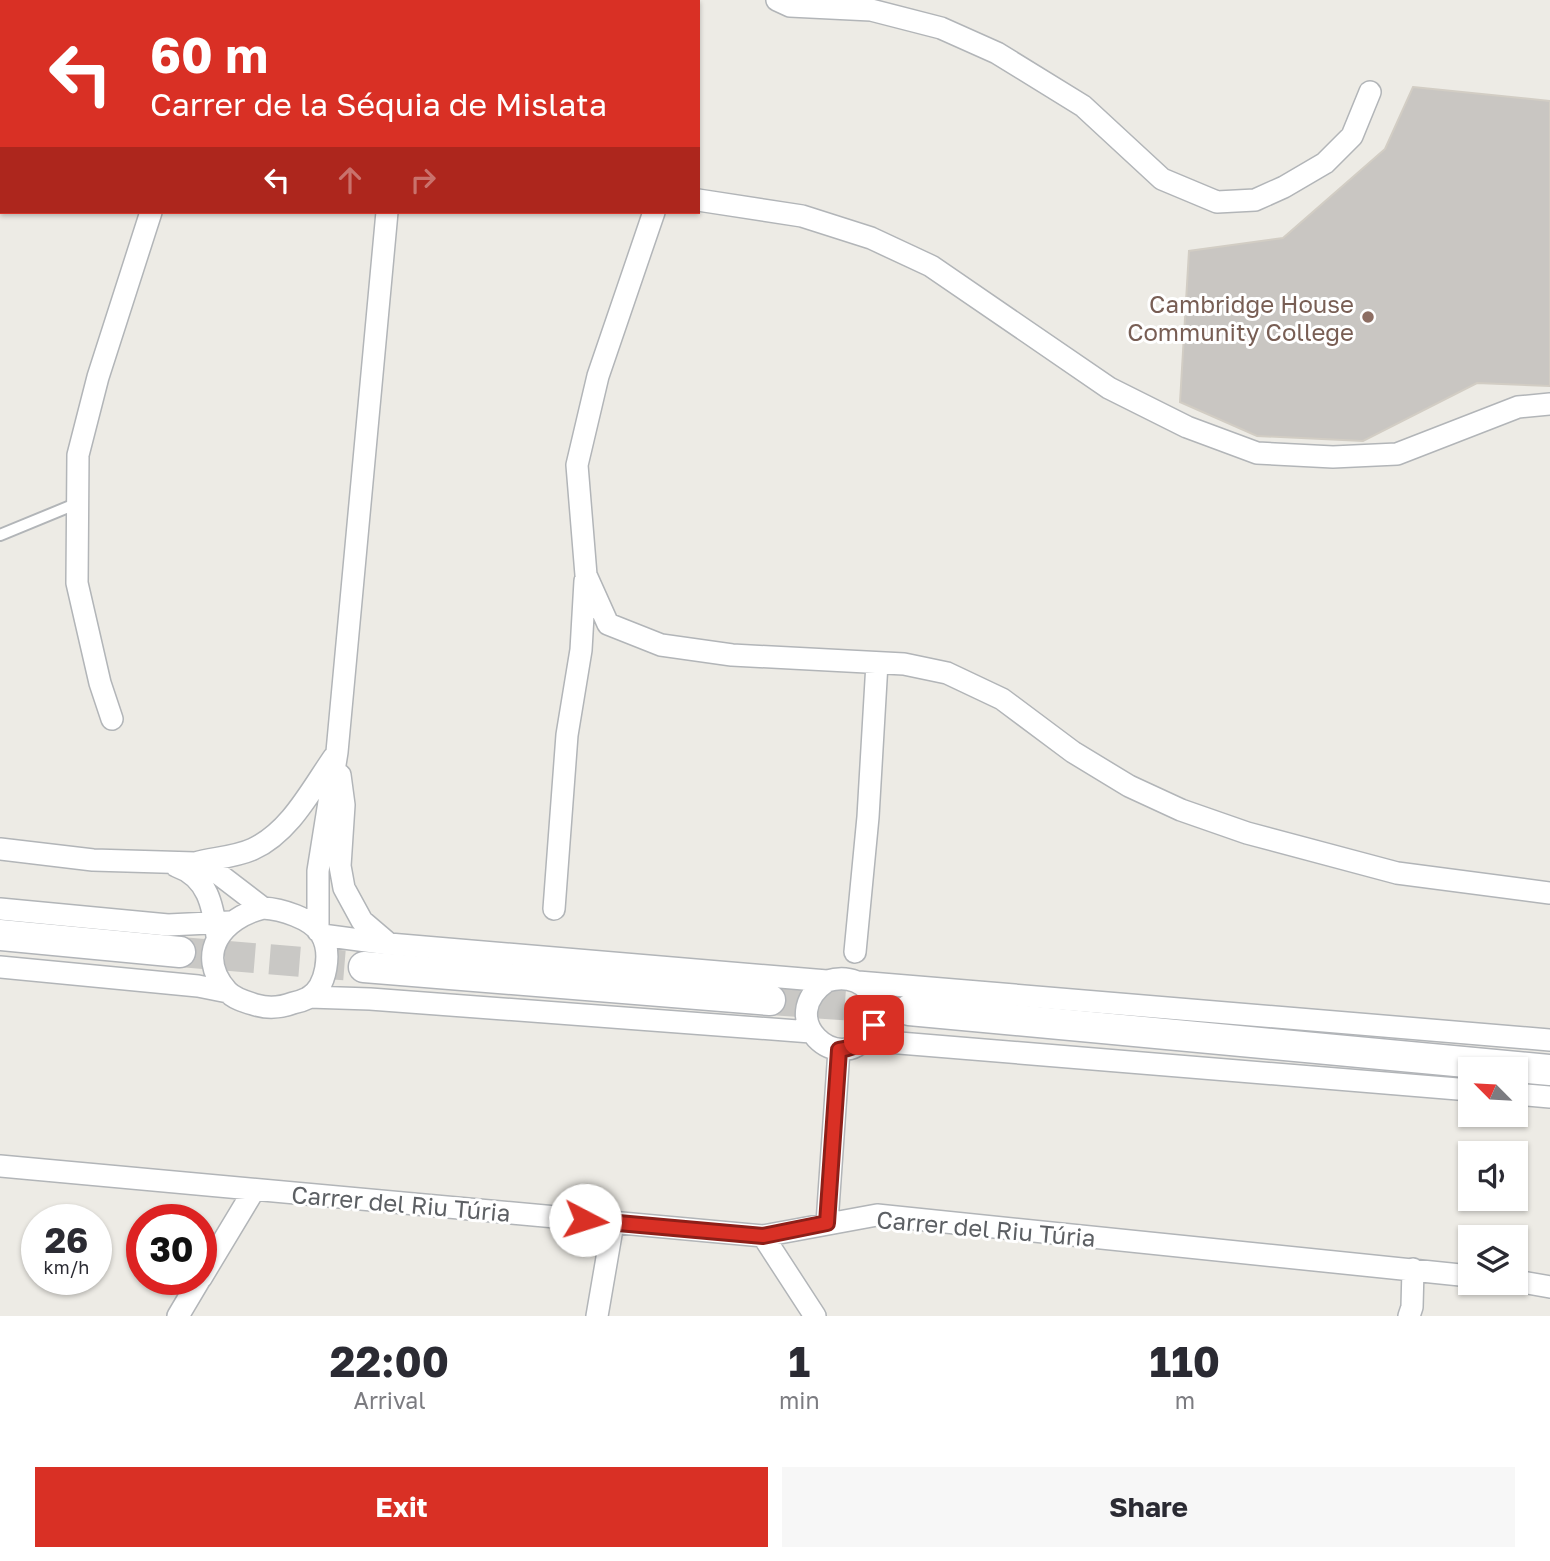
<!DOCTYPE html>
<html lang="en">
<head>
<meta charset="utf-8">
<style>
	body { margin:0; font-family:"Golos Text",sans-serif; background:#f7f7f7; color:#2b2b33; height:100vh; display:flex; flex-direction:column; font-size:26px; white-space:nowrap }
	* { box-sizing:border-box; margin:0 }
	p { font-size:23px; color:#7c7c81 }
	.icon { flex:none; width:38px; height:38px; fill:none; stroke:currentColor; stroke-width:2; stroke-linecap:round; stroke-linejoin:round }
	.map { position:relative; height:1316px; overflow:hidden }
	.details { display:flex; flex-direction:column; background:#fff; flex:1 }
	.details>* { flex:none }
	.banner { position:absolute; left:0px; top:0px; width:700px; height:214px; box-shadow:0 2px 5px #0004; background:#d93025; color:#fff; overflow:hidden }
	.needle { width:46px; rotate:294deg }
	.buttons { position:absolute; left:1458px; top:1057px; display:grid; gap:14px }
	.buttons a { display:grid; place-items:center; width:70px; height:70px; border-radius:0px; background:#fff; box-shadow:0 2px 5px #0004; font-size:35px }
	.speed { position:absolute; left:21px; top:1204px; display:flex; gap:14px; font-size:35px; font-weight:700; text-align:center }
	.speed>* { display:grid; place-content:center; width:91px; height:91px; border-radius:50%; background:#fff; box-shadow:0 2px 5px #0004; line-height:1 }
	.speed small { font-size:18px; font-weight:400 }
	.speed .limit { border:10px solid #d22; background:#fff; color:#111 }
	.pin { position:absolute; display:grid; place-items:center; width:60px; height:60px; color:#fff; margin:-30px; border-radius:14px; box-shadow:0 4px 10px #0006 }
	.me { position:absolute; width:77px; margin:-38px; rotate:95deg; stroke-linejoin:round; filter:drop-shadow(0 0 5px #0008) }
	.turn { display:flex; align-items:center; gap:24px; height:147px; padding:0 35px; font-size:32px }
	.turn .icon { width:91px; height:91px; stroke-width:2.5 }
	.turn b { display:block; font-size:49px; line-height:60px }
	.lanes { display:flex; align-items:center; height:66px; padding:0 35px; background:#0003; justify-content:center; gap:35px; direction:ltr }
	.lanes .off { opacity:.35 }
	.eta { display:flex; justify-content:space-evenly; align-items:center; height:119px; text-align:center }
	.eta b { font-size:42px; font-weight:700; line-height:49px }
	.primary-button { display:flex; gap:14px; margin-top:auto; padding:14px 35px }
	.primary-button a { flex:1; height:80px; border-radius:0px; background:#d93025; color:#fff; font-size:28px; font-weight:700; line-height:80px; text-align:center }
	.primary-button a+a { background:#f7f7f7; color:#2b2b33 }
	.map>svg:first-child { display:block }
</style>
</head>
<body>
<div class="map">
<svg width="1550" height="1316" viewBox="0 0 1550 1316">
	<rect width="100%" height="100%" fill="#edebe5"/>
	<!-- building -->
	<path fill="#c9c6c2" stroke="#d2cdc4" stroke-width="2" d="M1413 87 1550 101V386L1477 383 1363 441 1257 436 1180 402 1189 251 1283 238 1385 149Z"/>
	<g fill="none" stroke-linecap="round" stroke-linejoin="round">
		<!-- secondary-tunnel -->
		<path stroke="#c9c8c5" stroke-width="30" stroke-dasharray="30 15" stroke-linecap="butt" d="M180 952 364 967
			M770 1000 909 1010"/>
		<defs>
			<path id="service" d="M0 535 78 503"/>
			<path id="minor" d="M165 0 166 2
				M481 0 482 2
				M777 0 790 6 871 10 941 28 997 53 1083 106 1162 179 1217 202 1255 200 1284 187 1325 163 1352 136 1370 92
				M407 2V0
				M698 200 802 216 871 238 931 266 1109 388 1187 427 1257 453 1333 457 1397 454 1518 407 1550 404
				M654 212 598 376 577 465 586 575 608 624 661 645 732 655 904 664 947 673 1002 699 1073 752 1129 786 1181 810 1247 833 1397 873 1550 893
				M112 719 100 683 77 583 78 455 98 377 151 212
				M340 775 344 805 340 866 344 888 362 921 389 944
				M0 849 93 860 195 863 216 872 263 908
				M195 863C213 858 236 857 253 849 290 832 311 790 334 757
				M176 866C208 877 213 906 217 936
				M263 908C281 909 311 918 321 934 332 952 327 987 308 998 304 1000 298 1002 293 1003 280 1008 269 1009 256 1005 246 1002 234 999 227 991 194 953 223 918 263 908Z
				M0 909 168 925 230 922
				M554 909 567 735 581 650 585 581
				M318 931V871L337 752 387 212
				M322 935 389 944 827 981C847 975 868 981 874 1003 877 1014 875 1025 869 1034 839 1078 773 1018 827 981
				M855 952 868 817 877 663
				M0 967 198 986 228 992
				M858 982 1550 1040
				M309 997 370 999 811 1032
				M859 1044 875 1041 1470 1090
				M1516 1094 1550 1097
				M0 1166 763 1236 877 1215 1470 1276
				M827 1223 839 1050
				M763 1236 815 1316
				M201 1278 254 1190
				M1516 1281 1550 1287
				M178 1316 200 1279
				M597 1316 613 1223
				M1409 1316 1412 1307 1413 1269"/>
			<path id="secondary" d="M0 935 180 952
				M364 967 770 1000
				M909 1010 1550 1070"/>
		</defs>
		<!-- service casing -->
		<use href="#service" stroke="#b2b5b8" stroke-width="14"/>
		<!-- minor casing -->
		<use href="#minor" stroke="#b2b5b8" stroke-width="24"/>
		<!-- secondary casing -->
		<use href="#secondary" stroke="#b1b4b8" stroke-width="33"/>
		<!-- service -->
		<use href="#service" stroke="#fff" stroke-width="10"/>
		<!-- minor -->
		<use href="#minor" stroke="#fff" stroke-width="21"/>
		<!-- secondary -->
		<use href="#secondary" stroke="#fff" stroke-width="30"/>
	</g>
	<g fill="none" stroke-linecap="round" stroke-linejoin="round">
		<defs>
			<path id="route" d="M585 1220 763 1236 827 1223 839 1050C857 1047 865 1041 874 1025"/>
		</defs>
		<!-- route casing -->
		<use href="#route" stroke="#8d1f18" stroke-width="18"/>
		<!-- route -->
		<use href="#route" stroke="#d93025" stroke-width="12"/>
	</g>
	<!-- markers -->
	<circle fill="#8d6e63" stroke="#fff" stroke-width="2.5" cx="1368" cy="317" r="7"/>
	<g text-anchor="middle" dominant-baseline="central" stroke-width="6" stroke-linejoin="round" paint-order="stroke">
		<!-- education labels -->
		<g font-size="24" fill="#785e54" stroke="#fff" text-anchor="end">
			<text x="1354" y="303">Cambridge House<tspan x="1354" dy="28">Community College</tspan></text>
		</g>
		<!-- street labels -->
		<g font-size="24" fill="#5d6064" stroke="#fff">
			<text transform="translate(401 1203) rotate(5)">Carrer del Riu Túria</text>
			<text transform="translate(986 1228) rotate(5)">Carrer del Riu Túria</text>
		</g>
	</g>
</svg>
<div class="buttons">
<a><svg class="needle" viewBox="-14 -14 28 28"><path d="M0-13l5 13h-10z" fill="#e53935"/><path d="M0 13l5-13h-10z" fill="#7c7c81"/></svg></a>
<a><svg class="icon" aria-label="sound" viewBox="0 0 24 24"><path d="M4 9h4l5-4v14l-5-4H4zM17 9q2 3 0 6"/></svg></a>
<a><svg class="icon" aria-label="layers" viewBox="0 0 24 24"><path d="M12 4l9 5-9 5-9-5zM3 14l9 5 9-5"/></svg></a>
</div>
<div class="speed"><div>26<small>km/h</small></div><div class="limit">30</div></div>
<div class="pin" style="left:874px;top:1025px;background:#d93025"><svg class="icon" aria-label="arrive" viewBox="0 0 24 24"><path d="M6 21V4h12l-3 4 3 4H6"/></svg></div>
<svg class="me" style="left:585px;top:1220px" viewBox="-20 -20 40 40"><circle r="19" fill="#fff"/><path d="M0-13L10 11 0 6-10 11z" fill="#d93025"/></svg>
<div class="banner">
<div class="turn"><svg class="icon" aria-label="left" viewBox="0 0 24 24"><path d="M17 20v-9H6M10 6l-5 5 5 5"/></svg><div><b>60 m</b>Carrer de la Séquia de Mislata</div></div>
<div class="lanes"><svg class="icon" aria-label="left" viewBox="0 0 24 24"><path d="M17 20v-9H6M10 6l-5 5 5 5"/></svg><svg class="icon off" aria-label="ahead" viewBox="0 0 24 24"><path d="M12 20V5M6 11l6-6 6 6"/></svg><svg class="icon off" aria-label="right" viewBox="0 0 24 24"><path d="M7 20v-9h11M14 6l5 5-5 5"/></svg></div>
</div>
</div>
<section class="details">
<div class="eta">
<div><b>22:00</b><p>Arrival</p></div>
<div><b>1</b><p>min</p></div>
<div><b>110</b><p>m</p></div>
</div>
<div class="primary-button"><a>Exit</a><a>Share</a></div>
</section>
</body>
</html>
